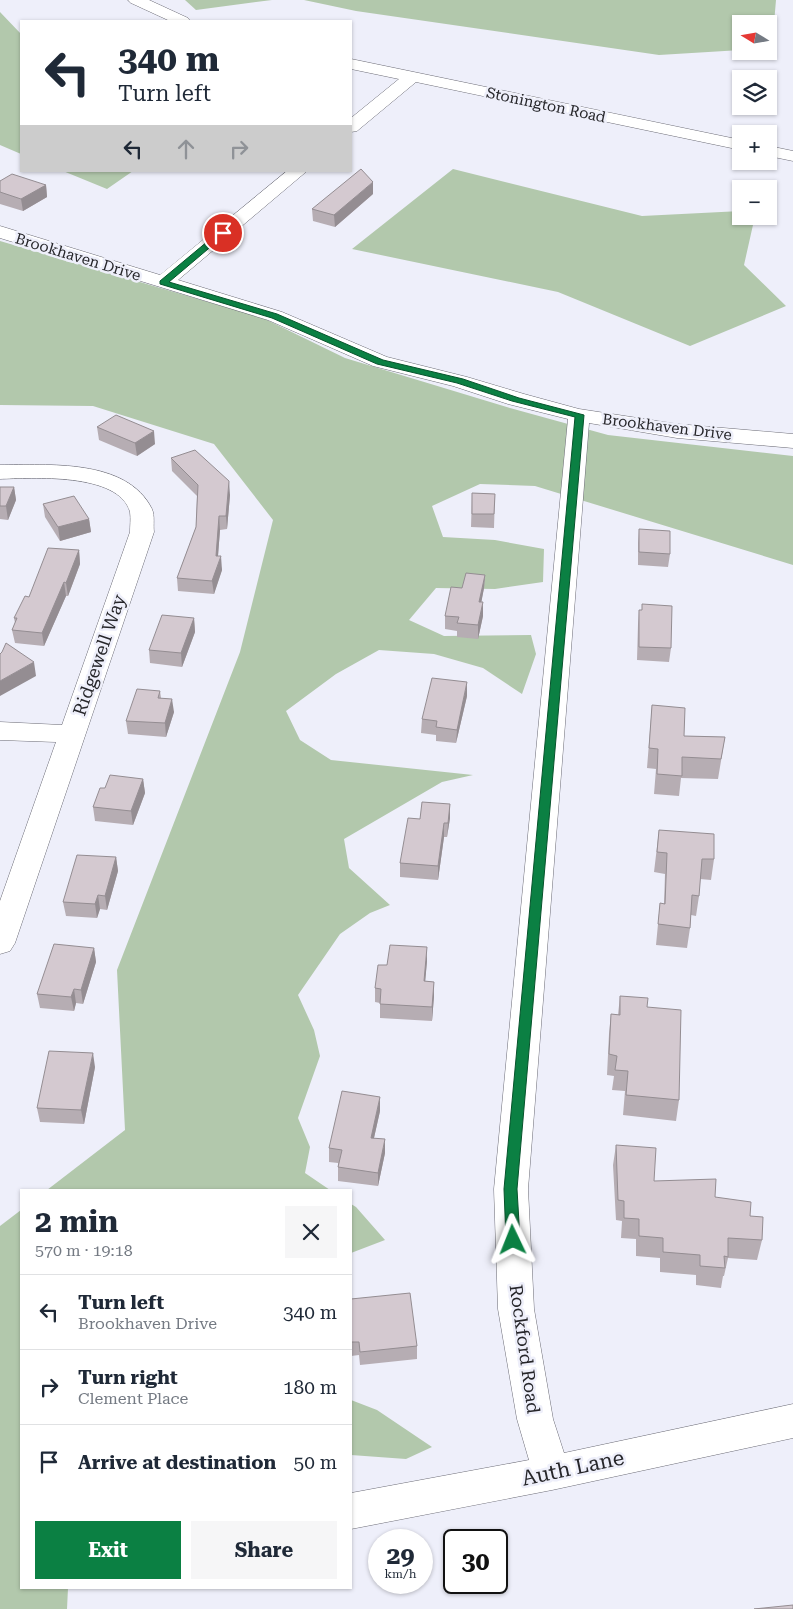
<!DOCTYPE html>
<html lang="en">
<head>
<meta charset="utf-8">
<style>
	body { margin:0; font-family:"Roboto Serif",serif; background:#f6f6f7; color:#1f2937; height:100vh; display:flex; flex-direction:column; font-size:19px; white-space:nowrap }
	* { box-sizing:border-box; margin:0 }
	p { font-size:16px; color:#747a83 }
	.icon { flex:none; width:28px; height:28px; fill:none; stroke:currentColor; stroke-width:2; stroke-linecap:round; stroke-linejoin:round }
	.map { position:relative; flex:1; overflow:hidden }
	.panel { position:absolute; left:20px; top:1189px; width:332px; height:400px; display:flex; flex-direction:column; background:#fff; border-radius:0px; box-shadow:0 1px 4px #0004 }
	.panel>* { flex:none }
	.top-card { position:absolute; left:20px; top:20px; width:332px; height:152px; border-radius:0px; box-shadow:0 1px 4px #0004; background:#fff; color:#1f2937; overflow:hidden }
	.needle { width:32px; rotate:281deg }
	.buttons { position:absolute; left:732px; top:15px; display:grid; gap:10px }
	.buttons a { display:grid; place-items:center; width:45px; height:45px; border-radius:0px; background:#fff; box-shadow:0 1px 4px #0004; font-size:25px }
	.speed { position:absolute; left:368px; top:1529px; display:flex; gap:10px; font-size:25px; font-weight:700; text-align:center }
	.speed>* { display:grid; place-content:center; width:65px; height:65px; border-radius:50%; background:#fff; box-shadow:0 1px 4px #0004; line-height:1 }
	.speed small { font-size:12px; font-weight:400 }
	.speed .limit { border:2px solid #111; border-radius:8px; background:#fff; color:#111 }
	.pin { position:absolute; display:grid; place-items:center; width:42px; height:42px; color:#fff; margin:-21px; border:2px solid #fff; border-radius:50%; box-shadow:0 1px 5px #0007 }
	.me { position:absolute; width:55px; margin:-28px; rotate:358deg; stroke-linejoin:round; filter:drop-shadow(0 0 4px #0008) }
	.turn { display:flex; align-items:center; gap:18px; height:105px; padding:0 15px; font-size:22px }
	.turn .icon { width:65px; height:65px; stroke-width:2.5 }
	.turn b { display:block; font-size:35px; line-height:42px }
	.lanes { display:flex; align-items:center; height:48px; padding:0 15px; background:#0003; justify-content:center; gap:25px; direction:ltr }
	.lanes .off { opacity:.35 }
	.round { display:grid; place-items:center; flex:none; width:52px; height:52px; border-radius:0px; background:#f6f6f7 }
	.head { display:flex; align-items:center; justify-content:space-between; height:85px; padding:0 15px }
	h1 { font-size:30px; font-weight:700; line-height:38px }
	.button { display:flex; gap:10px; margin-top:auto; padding:10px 15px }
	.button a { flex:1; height:58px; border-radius:0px; background:#0b8043; color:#fff; font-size:20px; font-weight:700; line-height:58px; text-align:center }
	.button a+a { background:#f6f6f7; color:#1f2937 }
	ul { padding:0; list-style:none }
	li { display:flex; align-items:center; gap:15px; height:75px; padding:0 15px; border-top:1px solid #e0e1e3 }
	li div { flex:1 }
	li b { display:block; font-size:19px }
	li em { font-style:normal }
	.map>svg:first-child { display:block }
</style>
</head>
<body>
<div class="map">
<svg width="793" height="1609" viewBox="0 0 793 1609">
	<rect width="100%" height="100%" fill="#eeeffa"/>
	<!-- green -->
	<path fill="#b2c8ac" d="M185 0H272L196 10Z
		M304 0H776L772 47 769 48V24H741V50L659 55 356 11Z
		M0 12 21 34V154L0 145Z
		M453 169 642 216 741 211V216H755L744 265 786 306 690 346 558 292 352 249Z
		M63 171H133L107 189Z
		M0 241 263 318 345 358 510 408 608 435 793 456V565L535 486 480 484 432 506 443 537 495 540 544 549 543 582 495 589 436 588 409 620 444 636 531 635 536 654 522 694 483 668 434 654 379 650 336 674 286 711 300 740 331 760 473 775 442 782 344 839 349 868 390 905 370 913 340 934 298 995 314 1030 320 1056 298 1118 310 1147 305 1173 330 1190H47L125 1130 117 970 240 652 273 520 214 444 93 406 0 405Z
		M351 1204 356 1207 385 1240 351 1253Z
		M21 1210V1588H68L67 1609H0V1226Z
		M351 1400 377 1410 432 1447 406 1459 351 1455Z"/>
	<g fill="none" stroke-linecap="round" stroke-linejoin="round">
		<defs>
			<path id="street" d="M128 0H149L188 18 190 21H170L131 3Z
				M351 59 741 140V150L416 82 357 131 351 132V118L399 79 351 69Z
				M769 146 793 151V161L769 156Z
				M287 171H307L178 280 282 312 387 357 467 377 524 394 579 409 677 424 793 434V448L677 438 589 423 528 1189 534 1309 553 1419 564 1453 793 1404V1438L552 1490 351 1529V1493L529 1460 517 1419 498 1309 494 1189 568 419 508 404 453 386 373 366 268 320 0 238V226L160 275Z
				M0 465C47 465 127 458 152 509 155 516 153 525 154 532L15 943 10 951 0 954V901L56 742 0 740V722L62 725 130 532C130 526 131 519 130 512 119 472 31 478 0 479Z"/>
		</defs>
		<!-- street casing -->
		<use href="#street" stroke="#6c6c76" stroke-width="1"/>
		<!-- street -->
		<use href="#street" fill="#fff" fill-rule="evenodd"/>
	</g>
	<!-- wall -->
	<path fill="#b6adb3" d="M0 181 46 185 47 197 23 211 0 204Z
		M373 194 335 227 313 221 312 209Z
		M97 427 155 444 137 456 99 440Z
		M171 458 230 495 227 529 220 530 218 556 222 570 214 594 178 591 177 578 196 527 197 496 172 471Z
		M0 487H14L16 500 8 520 0 519Z
		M472 493 495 494 494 528 471 527Z
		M43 504 89 519 91 532 60 541 45 517Z
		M639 529 670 554 668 567 638 565V543Z
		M79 550 80 564 68 596H66L44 646 15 643 12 630 15 623 14 618 29 597Z
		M485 575 484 588 481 602 483 616 478 639 457 637V631L445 629V616L462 588Z
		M642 604 671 648 669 662 637 660 638 624 639 610H642Z
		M194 618 195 632 182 667 150 663 149 650Z
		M160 691 161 698 174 712 166 737 128 734 126 721Z
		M467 696 456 743 436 741V735L421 733 422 719Z
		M652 705 684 736 725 737 718 779 681 778 679 796 654 794 656 769 647 768Z
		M143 779 145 793 133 825 95 821 93 807 105 788Z
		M450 804V818L447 837H444L438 880 400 877V863L420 819Z
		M659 830 714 859 711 880 700 879 699 896 696 916 691 915 690 928 687 948 656 945 660 903 664 904 665 874 654 872Z
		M116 857 118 871 107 910 100 909 97 918 66 916 63 902Z
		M94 948 96 962 83 1004 76 1003 74 1011 40 1008 37 994Z
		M427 961 425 981 434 982V996L432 1021 380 1018V1003L375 1002V988L387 965Z
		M620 996 647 1007 679 1100 676 1121 623 1115 625 1091 612 1090 614 1076 607 1075 609 1034 611 1014 618 1015Z
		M95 1067 84 1124 40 1122 37 1108Z
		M380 1111 374 1138 385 1153 378 1186 338 1181V1163L329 1162V1148Z
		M616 1145 654 1181 715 1197 750 1216 762 1240 757 1260 728 1258 724 1276H723L721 1288 696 1285V1275L660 1272V1258L636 1256V1239L621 1238 622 1221 616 1220 613 1165Z
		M351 1299 417 1346V1359L360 1365 359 1355 351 1356Z"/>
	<!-- shaded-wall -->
	<path fill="#948d92" d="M373 182V194L335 227 334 215Z
		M46 185 47 197 23 211 21 199Z
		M154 431 155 444 137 456 135 443Z
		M229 481 230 495 227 529 226 516Z
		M14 487 16 500 8 520 6 506Z
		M219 516 220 530 217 568 221 556 222 570 214 594 212 581Z
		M89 519 91 532 60 541 58 527Z
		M79 550 80 564 68 596 66 583Z
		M485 575 484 588 479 615V602Z
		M64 582 66 596 44 646 42 633Z
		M483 602V616L478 639V625Z
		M194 618 195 632 182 667 181 653Z
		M34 662 36 676 0 696V681Z
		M467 682V696L456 743 457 730Z
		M172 699 174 712 166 737 165 723Z
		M143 779 145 793 133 825 131 811Z
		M450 804V818L447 837 448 823Z
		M444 823V837L438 880V866Z
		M116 857 118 871 107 910 105 896Z
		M98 895 100 909 97 918 95 904Z
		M427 947V961L424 995V981Z
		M94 948 96 962 83 1004 81 990Z
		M434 982V996L432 1021V1007Z
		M74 989 76 1003 74 1011 71 997Z
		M93 1053 95 1067 84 1124 81 1110Z
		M380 1097V1111L371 1151V1138Z
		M385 1139V1153L378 1186V1173Z"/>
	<!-- building -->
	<path fill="#d4c9d0" stroke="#948d92" d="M361 169 373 182 334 215 312 209Z
		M12 174 46 185 21 199 0 192V181Z
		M116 415 154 431 135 443 97 427Z
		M195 450 229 481 226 516H219L216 556H221L212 581 177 578 196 527 198 485 171 458Z
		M0 487H14L6 506H0Z
		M472 493 495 494 494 514H472Z
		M74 496 89 519 58 527 43 504Z
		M639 529 670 531V554L639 552Z
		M48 548 79 550 66 583 64 582 42 633 12 630 17 618H14L25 596 29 597Z
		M466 573 485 575 479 602H483L478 625 457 623 459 617 445 616 451 587 462 588Z
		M642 604 672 606 671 648 639 647V610H642Z
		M162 615 194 618 181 653 149 650Z
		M6 643 34 662 0 681V654L2 652Z
		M432 678 467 682 457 730 436 727 437 721 422 719Z
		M137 689 160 691 158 698 172 699 165 723 126 721Z
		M652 705 685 708 684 736 725 737 721 759 682 757V776L657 774 658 749 649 748Z
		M110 775 143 779 131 811 93 807 100 788H105Z
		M422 802 450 804 448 823H444L438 866 400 863 408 818 420 819Z
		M659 830 714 834V859H702L699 896 692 895 690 928 658 924 660 903 665 904 667 853 657 852Z
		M77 855 116 857 105 896 98 895 95 904 63 902Z
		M54 944 94 948 81 990 74 989 71 997 37 994Z
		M390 945 427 947 424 981 434 982 432 1007 380 1004 381 989 375 988 378 965H387Z
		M620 996 648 998 647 1007 681 1010 679 1100 626 1095 628 1071 615 1070 617 1056 609 1054 611 1014 620 1015Z
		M49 1051 93 1053 81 1110 37 1108Z
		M342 1091 380 1097 371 1138 385 1139 378 1173 338 1167 342 1150 329 1148Z
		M616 1145 656 1148 654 1181 716 1179 715 1197 751 1202 750 1216 763 1217 762 1240 728 1238V1257L724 1256 725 1268 700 1266V1255L663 1252V1238L639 1236V1219L624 1218V1201L618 1200Z
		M410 1293 417 1346 360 1352 359 1342H351V1299Z
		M793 1605V1609H754Z"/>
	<!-- route -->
	<path fill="#0b8043" stroke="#07532c" d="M220 231 227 233 169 282 277 314 383 360 463 379 519 398 584 415 517 1189 520 1240 518 1245H508L506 1240 504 1189 575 417 512 401 457 383 377 364 272 318 160 284V281Z"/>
	<g text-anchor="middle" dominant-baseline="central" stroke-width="5" stroke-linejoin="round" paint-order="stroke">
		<!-- far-street labels -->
		<g font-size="15" fill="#26262a" stroke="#eeeffa">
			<text transform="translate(546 105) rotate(12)">Stonington Road</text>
			<text transform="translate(78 257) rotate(17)">Brookhaven Drive</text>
			<text transform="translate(667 427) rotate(7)">Brookhaven Drive</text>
		</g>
		<!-- street labels -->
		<g font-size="18" fill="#26262a" stroke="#eeeffa">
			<text transform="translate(99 655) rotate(-71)">Ridgewell Way</text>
			<text transform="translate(525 1349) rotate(82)">Rockford Road</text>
		</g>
		<!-- near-street labels -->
		<g font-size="21" fill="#26262a" stroke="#eeeffa">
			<text transform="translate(573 1468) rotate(-12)">Auth Lane</text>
		</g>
	</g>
</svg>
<div class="buttons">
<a><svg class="needle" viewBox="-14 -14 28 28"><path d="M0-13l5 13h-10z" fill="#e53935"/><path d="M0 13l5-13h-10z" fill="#747a83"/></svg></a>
<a><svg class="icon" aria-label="layers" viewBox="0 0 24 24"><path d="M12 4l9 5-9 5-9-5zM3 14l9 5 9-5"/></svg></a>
<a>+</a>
<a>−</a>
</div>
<div class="speed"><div>29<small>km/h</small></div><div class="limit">30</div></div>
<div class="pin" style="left:223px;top:233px;background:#d93025"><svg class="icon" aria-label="arrive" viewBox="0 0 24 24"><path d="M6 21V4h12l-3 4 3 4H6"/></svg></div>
<svg class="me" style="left:513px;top:1240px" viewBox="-20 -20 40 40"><path d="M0-17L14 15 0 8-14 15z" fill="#0b8043" stroke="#fff" stroke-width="4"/></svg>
<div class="top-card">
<div class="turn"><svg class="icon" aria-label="left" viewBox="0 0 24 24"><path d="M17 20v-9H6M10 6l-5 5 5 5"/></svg><div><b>340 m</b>Turn left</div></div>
<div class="lanes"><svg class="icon" aria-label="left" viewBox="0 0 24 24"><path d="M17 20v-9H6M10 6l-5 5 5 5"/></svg><svg class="icon off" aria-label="ahead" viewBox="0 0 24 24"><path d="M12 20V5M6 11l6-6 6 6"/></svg><svg class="icon off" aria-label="right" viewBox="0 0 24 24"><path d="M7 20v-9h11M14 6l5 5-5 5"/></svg></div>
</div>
<section class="panel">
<div class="head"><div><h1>2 min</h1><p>570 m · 19:18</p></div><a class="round"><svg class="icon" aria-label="close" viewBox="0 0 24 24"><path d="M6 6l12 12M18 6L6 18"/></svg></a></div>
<ul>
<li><svg class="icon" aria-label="left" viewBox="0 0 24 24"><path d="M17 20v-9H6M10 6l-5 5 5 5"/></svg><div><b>Turn left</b><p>Brookhaven Drive</p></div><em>340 m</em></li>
<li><svg class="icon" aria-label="right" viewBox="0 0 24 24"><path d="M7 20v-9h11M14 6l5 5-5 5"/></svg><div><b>Turn right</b><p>Clement Place</p></div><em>180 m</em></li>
<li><svg class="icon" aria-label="arrive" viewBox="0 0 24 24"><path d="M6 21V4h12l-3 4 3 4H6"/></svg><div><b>Arrive at destination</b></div><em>50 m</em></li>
</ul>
<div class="button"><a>Exit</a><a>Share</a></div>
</section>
</div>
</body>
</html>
